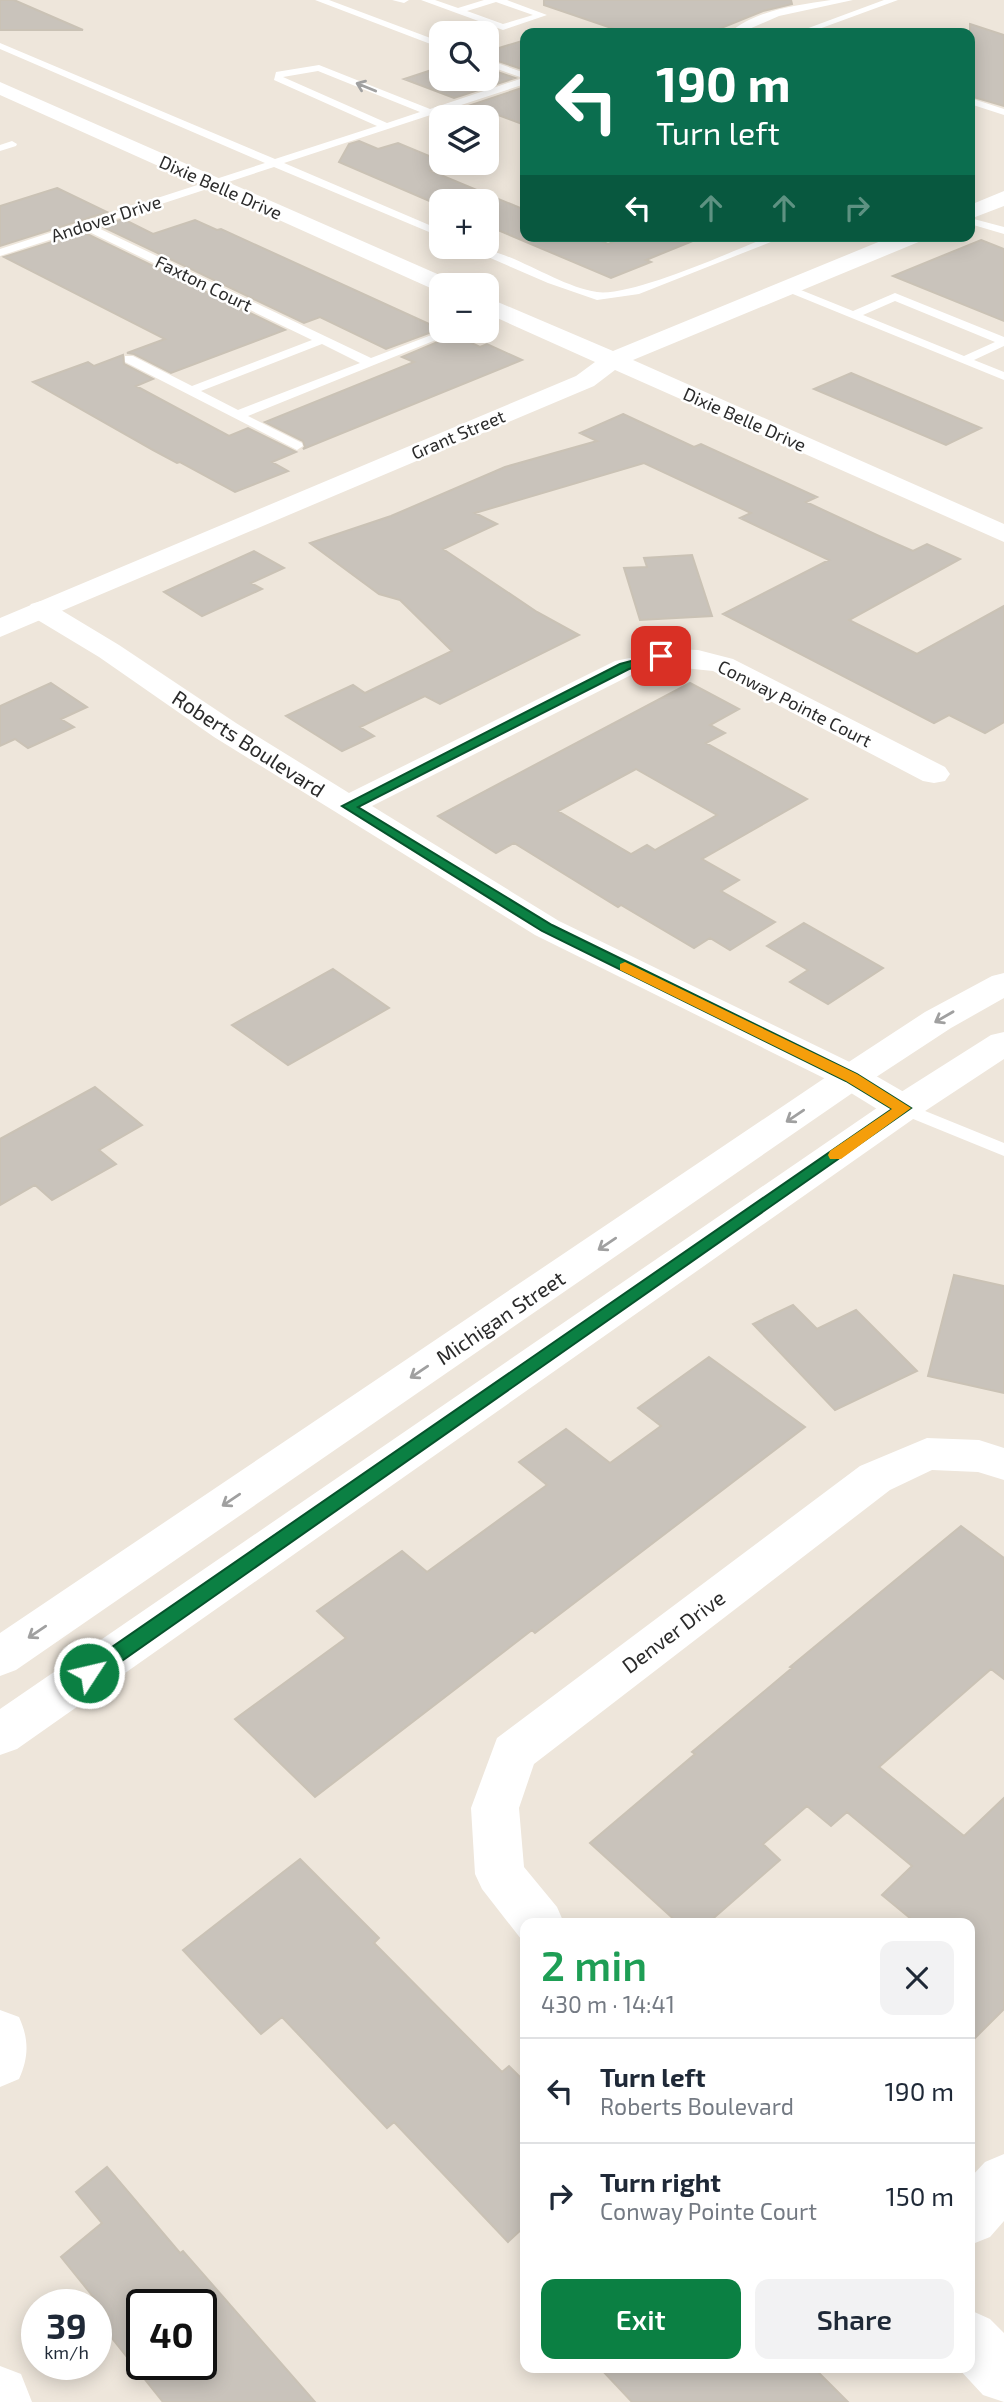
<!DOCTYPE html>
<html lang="en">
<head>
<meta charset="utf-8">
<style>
	body { margin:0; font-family:"Exo 2",sans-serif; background:#f2f2f3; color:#1f2937; height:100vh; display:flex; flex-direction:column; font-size:26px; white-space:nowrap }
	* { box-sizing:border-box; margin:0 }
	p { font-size:23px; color:#747a83 }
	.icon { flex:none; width:38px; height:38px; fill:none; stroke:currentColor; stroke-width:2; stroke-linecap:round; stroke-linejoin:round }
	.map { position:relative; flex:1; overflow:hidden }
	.sheet { position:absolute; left:520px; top:1918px; width:455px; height:455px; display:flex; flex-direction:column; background:#fff; border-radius:14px; box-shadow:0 4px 18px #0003 }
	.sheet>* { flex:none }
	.guide { position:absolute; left:520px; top:28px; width:455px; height:214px; border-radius:14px; box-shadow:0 4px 18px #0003; background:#0b6e4f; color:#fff; overflow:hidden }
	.buttons { position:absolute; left:429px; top:21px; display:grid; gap:14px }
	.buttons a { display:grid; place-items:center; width:70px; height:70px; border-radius:14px; background:#fff; box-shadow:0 4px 18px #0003; font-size:35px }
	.speed { position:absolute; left:21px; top:2289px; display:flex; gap:14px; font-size:35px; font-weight:700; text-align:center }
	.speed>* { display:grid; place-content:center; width:91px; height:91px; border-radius:50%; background:#fff; box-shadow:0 4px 18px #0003; line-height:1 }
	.speed small { font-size:18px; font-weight:400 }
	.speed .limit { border:4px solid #111; border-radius:10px; background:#fff; color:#111 }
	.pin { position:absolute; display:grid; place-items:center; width:60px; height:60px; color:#fff; margin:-30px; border-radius:14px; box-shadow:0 4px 10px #0006 }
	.me { position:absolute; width:77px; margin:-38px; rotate:55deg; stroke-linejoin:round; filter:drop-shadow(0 0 5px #0008) }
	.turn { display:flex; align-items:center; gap:24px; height:147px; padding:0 21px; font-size:32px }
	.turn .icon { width:91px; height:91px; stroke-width:2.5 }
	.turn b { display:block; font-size:49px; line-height:60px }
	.lanes { display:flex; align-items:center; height:66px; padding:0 21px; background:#0003; justify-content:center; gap:35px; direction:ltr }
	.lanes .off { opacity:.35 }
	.round { display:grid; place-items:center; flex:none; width:74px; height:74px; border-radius:14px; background:#f2f2f3 }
	.overview { display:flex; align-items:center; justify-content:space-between; height:119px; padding:0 21px }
	h1 { font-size:42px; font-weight:600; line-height:52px; color:#1e9e55 }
	.cta { display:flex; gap:14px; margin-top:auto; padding:14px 21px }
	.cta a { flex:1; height:80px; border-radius:14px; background:#0b8043; color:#fff; font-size:28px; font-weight:600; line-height:80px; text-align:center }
	.cta a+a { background:#f2f2f3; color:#1f2937 }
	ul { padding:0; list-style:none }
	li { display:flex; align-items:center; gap:21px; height:105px; padding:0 21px; border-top:2px solid #e0e1e3 }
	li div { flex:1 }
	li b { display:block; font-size:26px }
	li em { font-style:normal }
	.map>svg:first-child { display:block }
</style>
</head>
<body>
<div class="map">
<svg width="1004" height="2402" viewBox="0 0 1004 2402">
	<rect width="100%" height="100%" fill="#eee6db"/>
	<!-- building -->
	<path fill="#c9c3bb" stroke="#cac2b5" stroke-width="2" fill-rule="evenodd" d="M0 0H14L83 30H0Z
		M544 0H791L792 4 763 11 709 33 685 31 678 33H626L544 5Z
		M970 24 1004 35V106L970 96Z
		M525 40V70L486 57V52Z
		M441 67V79H486V68L515 78 454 98 404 79Z
		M525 87V125L471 105Z
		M359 141 378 149 398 143 451 165 431 171 525 210V236H589L608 244 629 236 700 238 646 260 651 262 611 278 486 225V201H441V206L339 162 349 144Z
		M57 188 107 212 0 246V206Z
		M123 219 153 234 195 220 217 230 221 229 440 329 386 349 320 317 304 323 101 226Z
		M83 232 285 330 171 373 134 354 127 353 165 339 4 257Z
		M981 240 1004 249V321L893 276Z
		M454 335 480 347 487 344 522 360 303 449 305 447 303 441 265 422 414 362 402 357Z
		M123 355 124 364 153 379 136 386 229 436 248 428 296 452 272 462 288 471 235 492 180 462 177 463 153 450 33 382 88 362 94 366Z
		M851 373 981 428 946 445 814 389Z
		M623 414 694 447 701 444 817 497 806 502 879 536 913 551 927 544 960 559 849 620 917 654 1004 606V722L985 733 949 715 934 723 723 614 829 560 740 518 751 513 644 463 475 513 497 524 443 549 537 612 579 635 440 704 425 696 360 727 374 736 342 751 286 716 353 685 365 693 452 651 400 600 379 594 310 543 391 516 505 467 597 441 580 433Z
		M254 551 284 568 251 583 262 589 202 616 164 592Z
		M692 555 712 616 640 620 624 568 647 567 644 558Z
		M51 683 87 707 61 719 74 727 28 748 15 739 0 746V706Z
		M690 683 739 709 710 725 725 733 706 743 807 799 702 859 739 880 721 891 775 922 730 950 710 938 694 948 621 905 618 907 514 843 496 853 438 816ZM636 769 717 815 655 850 647 845 631 854 558 811Z
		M804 923 883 968 828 1004 790 982 808 970 767 946Z
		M333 969 389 1008 288 1065 232 1025Z
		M95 1087 142 1125 99 1150 116 1164 52 1200 35 1185 0 1205V1139Z
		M954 1275 1004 1286V1393L928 1376Z
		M793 1305 817 1329 856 1310 917 1371 835 1410 753 1324Z
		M709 1357 805 1427 535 1633 532 1630 315 1797 235 1719 346 1638 317 1611 402 1551 427 1572 547 1485 519 1462 566 1429 610 1463 661 1426 638 1408Z
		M961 1526 1004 1558V1679L991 1669 879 1767 964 1836 1004 1798V2009L970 2043V1923H916L882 1895 912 1866 847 1812 831 1826 807 1806 763 1844 780 1860 708 1923H678L590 1843 695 1754 692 1752 792 1668 790 1667Z
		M300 1859 379 1938 374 1943 502 2072 509 2066 525 2082V2226L508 2242 394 2122 387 2128 282 2017 261 2034 183 1950Z
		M107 2167 180 2253 183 2251 315 2402H163L99 2322 108 2315 61 2257 102 2223 76 2192ZM142 2305H201V2364H142Z
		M600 2368H814L848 2402H632Z"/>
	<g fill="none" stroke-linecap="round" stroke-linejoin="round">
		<!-- lane -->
		<path fill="#fff" fill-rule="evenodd" d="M315 0H329L441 42V48Z
			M392 0H409L404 3Z
			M421 0H435L458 8 484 0H507L547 15 503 30ZM496 2 533 15 503 24 467 11Z
			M831 0H853L779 16 740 33H729C756 10 797 5 831 0Z
			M884 0H898L808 33H795Z
			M0 43 275 159 377 126 274 80 276 72 319 65 430 109 523 78 486 65V59L525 73V84L284 163 441 230V237L274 167 94 226 371 358 442 331H458L248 416 302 443 303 446 297 450 125 362V356H133L192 386 312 340 83 229 0 256V249L265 163 0 49ZM318 71 420 112 387 123 283 77ZM322 344 360 363 238 410 201 391Z
			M970 98 1004 109V115L970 104Z
			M12 141 17 144 16 146 0 151V145Z
			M970 218 1004 227V234L970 224Z
			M770 236H786L639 294 597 300 548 283 465 247C505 245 555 286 597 292 632 297 733 251 770 236Z
			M783 286H791L853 311 895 293 1004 337V346L974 360 1004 372V380L783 290ZM895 301 995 342 964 356 863 315Z
			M903 1102 1004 1143V1156L896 1112 894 1108 896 1104Z"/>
		<!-- street -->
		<path fill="#fff" fill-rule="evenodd" d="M41 601 51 604 119 645 236 723 349 793 615 661 674 649 698 650 733 659 945 767 950 774 945 781 934 783 923 781 713 671 674 667 635 673 372 806 559 921 864 1069 916 1099 921 1108 916 1117 903 1120 890 1117 838 1085 535 935 214 737 99 657 31 616 27 610 31 604Z
			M927 1438 979 1440 1004 1448V1480L978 1472 932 1470 890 1490 534 1764 519 1808 524 1867 557 1907 564 1923H525V1940L521 1939 482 1889 475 1874 471 1808 497 1738 860 1466Z
			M0 2010 19 2017C29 2039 29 2057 19 2079L0 2087Z
			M1004 2154V2221L990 2237 970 2245V2178L985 2162Z
			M970 2310 990 2319 1004 2333V2402L983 2395 958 2368H970Z
			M0 2366 21 2374 32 2402H0Z"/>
		<!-- secondary -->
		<path fill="#fff" fill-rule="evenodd" d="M0 82 451 280 455 285H441V291L435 290 0 95Z
			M1004 191V206L970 219V205Z
			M893 236H924L921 241 633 360 1004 524V542L615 370 594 386 0 637V618L576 376 595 362 486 313V297L613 351Z
			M1004 973V998L951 1028 864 1085 16 1670 0 1676V1633L838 1069 925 1012 992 976Z
			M1004 1032V1059L916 1117 17 1749 0 1755V1709L890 1099 991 1035Z"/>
	</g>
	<!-- one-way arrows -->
	<defs><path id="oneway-shaft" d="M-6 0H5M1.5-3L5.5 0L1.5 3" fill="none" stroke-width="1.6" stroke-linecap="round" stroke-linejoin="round" transform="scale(1.75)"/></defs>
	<g stroke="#a0a0a0">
		<use href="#oneway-shaft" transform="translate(366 87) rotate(-158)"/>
		<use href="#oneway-shaft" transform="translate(944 1017) rotate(150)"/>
		<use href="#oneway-shaft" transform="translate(795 1116) rotate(146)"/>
		<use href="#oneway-shaft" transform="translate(607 1244) rotate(146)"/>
		<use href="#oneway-shaft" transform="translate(419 1372) rotate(146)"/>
		<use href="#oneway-shaft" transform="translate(231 1500) rotate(146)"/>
		<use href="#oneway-shaft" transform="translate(37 1632) rotate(146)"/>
	</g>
	<!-- route -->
	<path fill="#0b8043" stroke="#07532c" stroke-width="2" d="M661 653 665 654V659L629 669 358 807 552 925 857 1074 911 1108 96 1679 89 1681 83 1679 80 1673 83 1667 892 1109 846 1081 542 931 342 806 620 664Z"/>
	<!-- slow -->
	<path fill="#f59e0b" d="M625 962 857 1074 911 1108 841 1159H830L828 1155 830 1151 892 1109 846 1081 620 970V964Z"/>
	<g text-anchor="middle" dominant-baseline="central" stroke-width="5" stroke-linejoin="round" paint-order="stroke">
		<!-- far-street labels -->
		<g font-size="18" fill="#2b2b2b" stroke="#fff">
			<text transform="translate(221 187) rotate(24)">Dixie Belle Drive</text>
			<text transform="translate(106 218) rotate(-18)">Andover Drive</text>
			<text transform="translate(204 283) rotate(26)">Faxton Court</text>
			<text transform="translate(745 419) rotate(24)">Dixie Belle Drive</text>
			<text transform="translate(458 434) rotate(-23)">Grant Street</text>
			<text transform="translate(795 703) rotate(27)">Conway Pointe Court</text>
		</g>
		<!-- street labels -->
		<g font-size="21" fill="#2b2b2b" stroke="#fff">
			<text transform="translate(249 743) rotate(33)">Roberts Boulevard</text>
			<text transform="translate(500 1317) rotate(-34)">Michigan Street</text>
			<text transform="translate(673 1631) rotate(-37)">Denver Drive</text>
		</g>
	</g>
</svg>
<div class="buttons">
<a><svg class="icon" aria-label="search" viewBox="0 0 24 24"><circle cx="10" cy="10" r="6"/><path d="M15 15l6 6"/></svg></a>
<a><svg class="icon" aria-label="layers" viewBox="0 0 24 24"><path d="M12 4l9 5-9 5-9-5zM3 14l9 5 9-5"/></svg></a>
<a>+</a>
<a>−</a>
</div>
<div class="speed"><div>39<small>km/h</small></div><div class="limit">40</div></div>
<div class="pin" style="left:661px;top:656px;background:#d93025"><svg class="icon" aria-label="arrive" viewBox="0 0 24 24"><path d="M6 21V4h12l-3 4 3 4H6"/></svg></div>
<svg class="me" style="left:89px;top:1673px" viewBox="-20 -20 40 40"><circle r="17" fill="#0b8043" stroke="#fff" stroke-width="3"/><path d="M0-11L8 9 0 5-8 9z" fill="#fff"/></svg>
<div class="guide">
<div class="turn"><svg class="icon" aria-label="left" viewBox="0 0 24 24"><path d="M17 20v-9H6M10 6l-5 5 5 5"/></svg><div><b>190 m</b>Turn left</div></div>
<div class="lanes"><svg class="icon" aria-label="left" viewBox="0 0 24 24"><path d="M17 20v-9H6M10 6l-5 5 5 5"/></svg><svg class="icon off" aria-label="ahead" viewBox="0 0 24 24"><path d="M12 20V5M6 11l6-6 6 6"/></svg><svg class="icon off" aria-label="ahead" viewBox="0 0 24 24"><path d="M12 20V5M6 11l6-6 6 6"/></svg><svg class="icon off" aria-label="right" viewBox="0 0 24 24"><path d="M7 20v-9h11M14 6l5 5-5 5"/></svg></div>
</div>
<section class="sheet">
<div class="overview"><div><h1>2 min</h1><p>430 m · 14:41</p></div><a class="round"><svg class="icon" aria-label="close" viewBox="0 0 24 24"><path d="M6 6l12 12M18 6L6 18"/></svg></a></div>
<ul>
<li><svg class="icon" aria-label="left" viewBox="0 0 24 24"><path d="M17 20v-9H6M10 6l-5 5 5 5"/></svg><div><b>Turn left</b><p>Roberts Boulevard</p></div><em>190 m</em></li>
<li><svg class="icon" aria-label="right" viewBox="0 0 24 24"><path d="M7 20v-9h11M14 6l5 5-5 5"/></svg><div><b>Turn right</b><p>Conway Pointe Court</p></div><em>150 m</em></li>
</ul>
<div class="cta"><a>Exit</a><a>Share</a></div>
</section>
</div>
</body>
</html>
